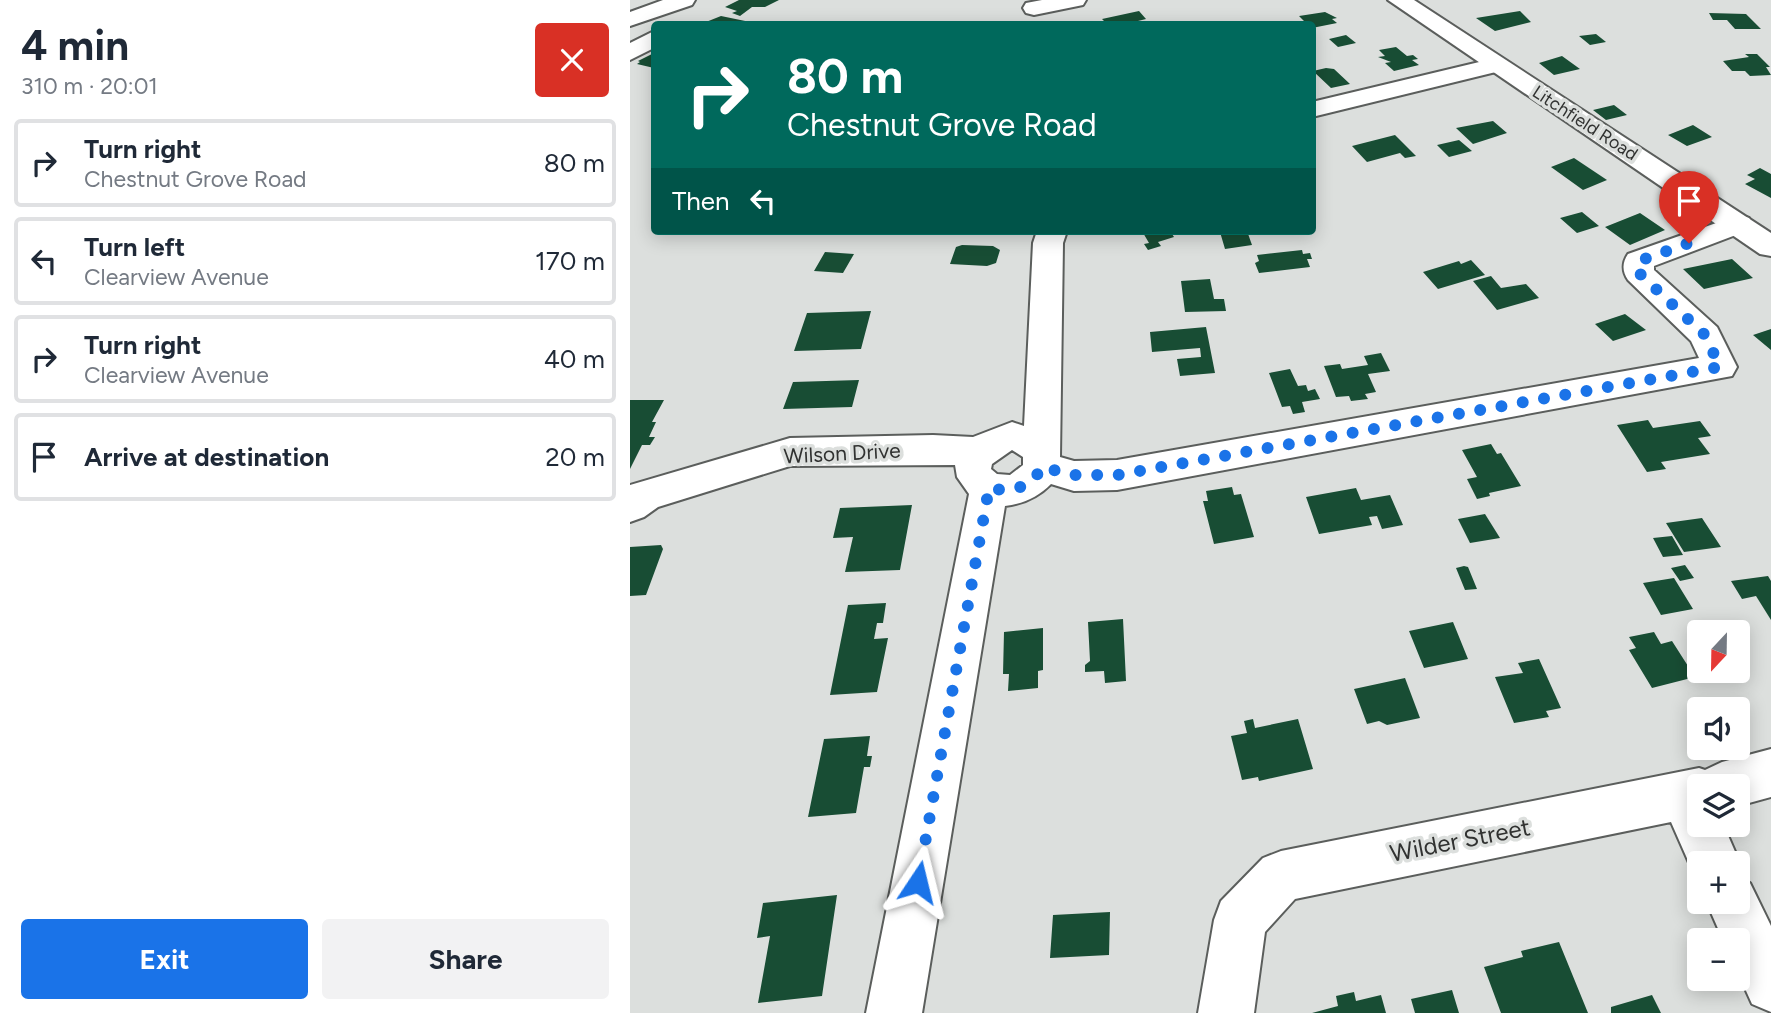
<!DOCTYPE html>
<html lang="en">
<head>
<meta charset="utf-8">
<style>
	body { margin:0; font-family:Figtree,sans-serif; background:#f2f2f3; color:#1f2937; height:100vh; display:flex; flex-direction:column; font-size:26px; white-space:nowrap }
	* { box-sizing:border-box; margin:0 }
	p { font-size:23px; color:#747a83 }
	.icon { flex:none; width:38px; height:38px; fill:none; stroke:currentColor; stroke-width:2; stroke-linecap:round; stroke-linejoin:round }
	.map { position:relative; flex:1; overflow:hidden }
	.sheet { display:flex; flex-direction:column; background:#fff; width:630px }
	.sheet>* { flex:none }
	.top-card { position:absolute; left:21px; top:21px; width:665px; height:214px; border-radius:7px; box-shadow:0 4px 18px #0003; background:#00695c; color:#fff; overflow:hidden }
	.needle { width:46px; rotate:202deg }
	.buttons { position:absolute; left:1057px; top:620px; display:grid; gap:14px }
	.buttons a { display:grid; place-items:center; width:63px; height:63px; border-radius:7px; background:#fff; box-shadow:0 4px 18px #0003; font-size:35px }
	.pin { position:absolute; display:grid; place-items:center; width:60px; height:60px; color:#fff; margin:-72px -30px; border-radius:50% 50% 50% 0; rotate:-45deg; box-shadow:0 0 7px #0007 }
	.pin .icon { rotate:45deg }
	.me { position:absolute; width:77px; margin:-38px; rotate:10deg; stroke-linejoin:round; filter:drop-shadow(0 0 5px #0008) }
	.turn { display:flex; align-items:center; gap:24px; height:147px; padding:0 21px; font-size:32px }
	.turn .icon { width:91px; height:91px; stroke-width:2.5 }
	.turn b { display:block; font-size:49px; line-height:60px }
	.then { display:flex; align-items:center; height:66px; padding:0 21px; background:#0003; gap:14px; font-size:26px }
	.round { display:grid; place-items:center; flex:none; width:74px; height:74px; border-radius:7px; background:#f2f2f3 }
	.head { display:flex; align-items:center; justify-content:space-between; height:119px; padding:0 21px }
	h1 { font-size:42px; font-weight:700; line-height:52px }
	.button { display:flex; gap:14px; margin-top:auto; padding:14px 21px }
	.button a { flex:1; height:80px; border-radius:7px; background:#1a73e8; color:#fff; font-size:28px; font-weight:700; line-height:80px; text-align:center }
	.button a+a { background:#f2f2f3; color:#1f2937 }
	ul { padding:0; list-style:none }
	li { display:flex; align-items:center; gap:21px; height:88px; margin:0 14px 10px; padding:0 7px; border:4px solid #e0e1e3; border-radius:7px }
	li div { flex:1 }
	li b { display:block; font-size:26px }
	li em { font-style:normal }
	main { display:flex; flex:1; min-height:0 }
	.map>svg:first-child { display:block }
</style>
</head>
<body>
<main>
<section class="sheet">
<div class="head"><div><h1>4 min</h1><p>310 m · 20:01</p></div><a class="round" style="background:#d93025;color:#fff"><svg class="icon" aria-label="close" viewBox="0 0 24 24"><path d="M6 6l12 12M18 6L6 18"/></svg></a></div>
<ul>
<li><svg class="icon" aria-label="right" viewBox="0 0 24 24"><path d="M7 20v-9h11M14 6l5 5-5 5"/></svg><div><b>Turn right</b><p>Chestnut Grove Road</p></div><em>80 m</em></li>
<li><svg class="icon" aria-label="left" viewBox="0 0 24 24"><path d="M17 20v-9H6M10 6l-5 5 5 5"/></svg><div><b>Turn left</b><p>Clearview Avenue</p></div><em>170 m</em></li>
<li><svg class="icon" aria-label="right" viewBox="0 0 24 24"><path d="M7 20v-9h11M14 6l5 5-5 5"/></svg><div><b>Turn right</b><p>Clearview Avenue</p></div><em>40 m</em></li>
<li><svg class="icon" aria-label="arrive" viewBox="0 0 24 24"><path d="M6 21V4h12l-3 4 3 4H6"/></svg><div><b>Arrive at destination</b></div><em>20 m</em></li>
</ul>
<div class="button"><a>Exit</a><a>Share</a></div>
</section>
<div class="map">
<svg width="1141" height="1013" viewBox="0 0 1141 1013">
	<rect width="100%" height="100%" fill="#dcdfdd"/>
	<!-- building -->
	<path fill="#184d34" d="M109 0H149L135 7H122L110 16 102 13 107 11 95 7Z
		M509 11 516 19 508 21 511 24H477L472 19Z
		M890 11 901 22 865 31 846 18Z
		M695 12 707 18 702 19 707 23 682 28V24H674L671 22H675L669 16Z
		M1079 13 1116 14 1131 29H1105L1097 20H1083Z
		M91 16 120 22 71 24Z
		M966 34 976 42 960 45 949 36Z
		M716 35 726 43 708 47 699 39Z
		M766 47 777 56 783 55 788 59 782 60 789 65 764 71 755 63 761 62 748 57 755 56 749 50Z
		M24 53V68L7 64 10 62 8 61Z
		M1115 54H1127L1140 67H1136L1141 75 1120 76 1115 71H1102L1093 61 1119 57Z
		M932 56 950 69 924 75 909 63Z
		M696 68 704 69 720 84 701 88 683 71Z
		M984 105 997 115 976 120 963 110Z
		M863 121 877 133 843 144 826 128Z
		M1063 125 1082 137 1057 146 1038 135Z
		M765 135 786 156 775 158 770 153 737 162 722 146Z
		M829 140 842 151 819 157 807 145Z
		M944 158 977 180 953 190 921 167Z
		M1130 168 1141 174V198L1115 184 1125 179 1117 175Z
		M952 212 969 226 947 233 930 218Z
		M1010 213 1035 230 1000 245 975 227Z
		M512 231H540L544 237 528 242 531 246 518 250 514 244 519 243Z
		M617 231 622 245 595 249 590 232Z
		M332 245 363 246 370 250 366 263 357 266 320 264 326 247Z
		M672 250 673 254 680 253 682 259H677L680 267 629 273 625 263 629 261 627 255Z
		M195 252 224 254 213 273 184 271Z
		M1102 259 1123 278 1074 289 1053 269Z
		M841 260 855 275 808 289 793 272 829 261 831 264Z
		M861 276 871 288 896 284 909 298 867 310 843 281Z
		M580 279 584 299H594L596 311 555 312 551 281Z
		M241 311 231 349 164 351 177 313Z
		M995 314 1016 330 983 341 965 324Z
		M576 327 585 373 550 376 547 359 571 357 570 348 522 352 520 332Z
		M1141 329V350L1123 335Z
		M751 353 760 371 738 374 746 392 735 394 738 399 721 401 719 396 706 397 694 366 710 364 712 369 738 365 734 356Z
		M660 369 668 386 676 385 678 391 685 389 690 399 672 402 675 412 663 414 660 406 652 407 639 373Z
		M229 380 222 407 153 409 163 382Z
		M0 400H34L22 422H26L19 437H25L20 445H12L0 469Z
		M1018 420 1023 428 1070 421 1081 436 1068 438 1080 454 1031 462 1036 469 1017 472 987 425Z
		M861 444 867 454 871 453 891 486 859 493 860 496 847 499 837 479 847 477 832 450Z
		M602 487 604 495 611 494 624 537 584 544 573 501H578L576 491Z
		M726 488 731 500 760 495 773 525 752 529 747 516 739 517 742 525 689 534 676 497Z
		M282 505 270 570 215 572 223 537 203 538 210 508Z
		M855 514 870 538 840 543 828 519Z
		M1072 518 1091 547 1054 552 1036 523Z
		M1042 536 1053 555 1033 557 1023 538Z
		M31 545 33 549 16 595 0 596V547Z
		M1055 565 1064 578 1050 581 1041 568Z
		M834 566 838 567 847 589 835 590 826 568Z
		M1138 576 1141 581V620L1126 596 1112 599 1101 581Z
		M1044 578 1063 609 1031 615 1013 583Z
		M256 603 253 623H247L244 639 258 638 247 692 200 695 218 605Z
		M493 619 496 681 475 683 474 671 455 672V665L460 661 458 622Z
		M823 622 838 659 794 668 779 631Z
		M413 628V670L408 671V688L378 691 379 674H373L374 632Z
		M1024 632 1031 644 1042 641 1065 677 1022 688 999 650 1006 648 999 637Z
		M909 659 931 708 916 711 919 717 884 723 865 677 893 673 888 663Z
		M775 678 790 718 757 725 749 721 737 724 724 689Z
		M623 719 625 728 668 719 683 769 629 781 628 777 612 780 601 736 617 733 614 721Z
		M240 736 237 756H242L240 767H234L226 813 178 817 194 739Z
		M207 895 192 996 128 1003 140 936 127 938 133 903Z
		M480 912 479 955 420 958 423 915Z
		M929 942 958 1013H871L854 967 893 957 891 951Z
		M822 990 829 1013H785L781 999Z
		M724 992 726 1001 751 995 756 1013H682L708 1006 706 996Z
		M1022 995 1031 1013H981V1007Z"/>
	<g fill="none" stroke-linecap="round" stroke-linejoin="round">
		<defs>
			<path id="minor" d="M33 0H65L62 5 0 26V12Z
				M412 0H456L453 5 404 15 396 13 393 8 396 3Z
				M24 31V48L0 60V43Z
				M866 58 874 60 878 65 874 70 682 117V102Z
				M1109 215 1119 218 1123 224 1119 230 1024 266V270L1087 327 1107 367 1102 376 487 490 444 491 421 484C408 497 393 504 375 506L292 1013H236L339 494 327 477 325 465 160 466 28 507 14 517 0 522V485L160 438 303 435 343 437 382 422 394 426 403 243 407 231H437L433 243 430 457 444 461 487 460 1069 358 1061 341 998 280C992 271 992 263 998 254ZM382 450 393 457V465L380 475 367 474 361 469 362 464Z
				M1141 749V797L1108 806V786H1069V824H1093L1110 863 1108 869V863H1069V882L1067 881 1041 822 665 899 635 932 624 1013H568L584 920 591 901 633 858 651 851 1069 768 1075 770 1092 762Z
				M1108 877 1120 883 1141 926V1012L1122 1004 1108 973V940H1093L1076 901H1108Z"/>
			<path id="major" d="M758 0H784L1141 233V256L1130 254Z"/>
		</defs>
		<!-- minor casing -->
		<use href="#minor" stroke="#5b5e5c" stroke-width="4"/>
		<!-- major casing -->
		<use href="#major" stroke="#5b5e5c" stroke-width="4"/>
		<!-- minor -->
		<use href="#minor" fill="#fff" fill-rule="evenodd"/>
		<!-- major -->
		<use href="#major" fill="#fff" fill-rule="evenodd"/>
	</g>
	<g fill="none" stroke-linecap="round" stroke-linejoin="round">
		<!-- route -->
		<path stroke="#1a73e8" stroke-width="12" stroke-dasharray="0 21.6" d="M288 882 359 488C381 493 401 488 412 467L444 475H487L1090 367 1075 335 1009 273V261L1059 243"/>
	</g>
	<g text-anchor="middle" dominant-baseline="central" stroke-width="7" stroke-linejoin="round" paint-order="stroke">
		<!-- far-street labels -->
		<g font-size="18" fill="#313231" stroke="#dcdfdd">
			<text transform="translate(955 123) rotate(33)">Litchfield Road</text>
		</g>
		<!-- street labels -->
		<g font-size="21" fill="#313231" stroke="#dcdfdd">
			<text transform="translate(212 453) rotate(-3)">Wilson Drive</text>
		</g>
		<!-- near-street labels -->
		<g font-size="24" fill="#313231" stroke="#dcdfdd">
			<text transform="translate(830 840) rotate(-11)">Wilder Street</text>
		</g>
	</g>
</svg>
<div class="buttons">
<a><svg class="needle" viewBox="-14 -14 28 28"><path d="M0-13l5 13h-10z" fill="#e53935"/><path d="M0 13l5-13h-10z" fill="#747a83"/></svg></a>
<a><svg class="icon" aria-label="sound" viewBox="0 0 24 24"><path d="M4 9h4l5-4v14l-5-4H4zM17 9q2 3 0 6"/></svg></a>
<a><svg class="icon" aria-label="layers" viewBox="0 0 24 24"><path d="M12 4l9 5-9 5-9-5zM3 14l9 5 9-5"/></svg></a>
<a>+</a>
<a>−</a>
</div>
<div class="pin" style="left:1059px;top:243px;background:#d93025"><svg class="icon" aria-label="arrive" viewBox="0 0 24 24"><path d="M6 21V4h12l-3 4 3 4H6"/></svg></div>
<svg class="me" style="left:288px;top:882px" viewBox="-20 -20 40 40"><path d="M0-17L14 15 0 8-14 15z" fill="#1a73e8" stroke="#fff" stroke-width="4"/></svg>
<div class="top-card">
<div class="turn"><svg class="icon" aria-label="right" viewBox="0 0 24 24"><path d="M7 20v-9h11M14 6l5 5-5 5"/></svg><div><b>80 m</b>Chestnut Grove Road</div></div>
<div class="then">Then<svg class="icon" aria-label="left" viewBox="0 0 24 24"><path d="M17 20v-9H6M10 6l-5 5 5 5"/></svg></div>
</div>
</div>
</main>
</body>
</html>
